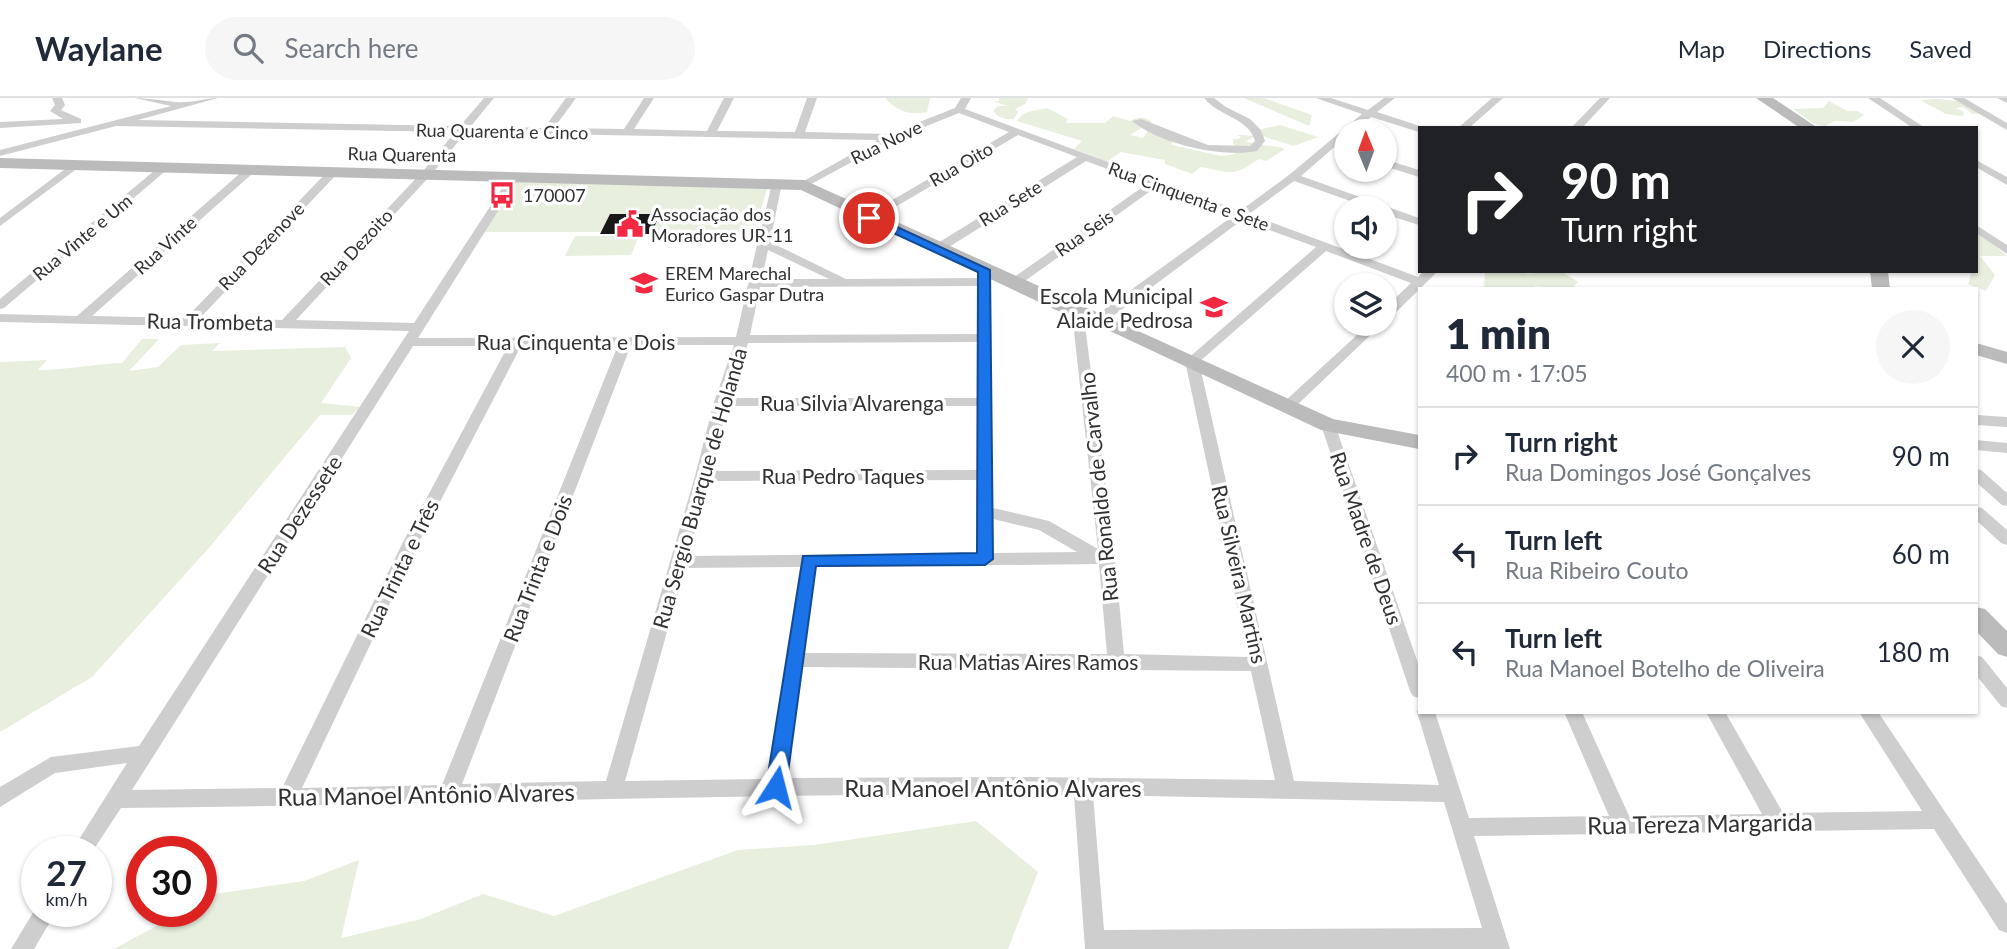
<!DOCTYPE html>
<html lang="en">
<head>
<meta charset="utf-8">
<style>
	body { margin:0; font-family:Lato,sans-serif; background:#f6f6f7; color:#1f2937; height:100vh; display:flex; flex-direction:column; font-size:26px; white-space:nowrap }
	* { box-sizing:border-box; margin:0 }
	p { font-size:23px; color:#747a83 }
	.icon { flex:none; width:38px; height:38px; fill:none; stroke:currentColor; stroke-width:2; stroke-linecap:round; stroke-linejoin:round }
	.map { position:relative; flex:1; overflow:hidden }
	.drawer { position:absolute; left:1418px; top:189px; width:560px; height:427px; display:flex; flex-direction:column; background:#fff; border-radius:0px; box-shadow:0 2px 5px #0004 }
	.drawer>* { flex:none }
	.hud { position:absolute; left:1418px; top:28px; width:560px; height:147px; border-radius:0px; box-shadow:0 2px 5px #0004; background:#202124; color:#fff; overflow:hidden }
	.needle { width:46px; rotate:359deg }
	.controls { position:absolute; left:1334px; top:21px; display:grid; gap:14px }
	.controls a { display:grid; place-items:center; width:63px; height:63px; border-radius:50%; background:#fff; box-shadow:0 2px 5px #0004; font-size:35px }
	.speed { position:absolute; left:21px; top:738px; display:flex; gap:14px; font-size:35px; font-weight:700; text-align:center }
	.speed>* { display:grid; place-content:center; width:91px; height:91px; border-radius:50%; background:#fff; box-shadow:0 2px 5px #0004; line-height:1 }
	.speed small { font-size:18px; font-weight:400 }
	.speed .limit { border:10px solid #d22; background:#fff; color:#111 }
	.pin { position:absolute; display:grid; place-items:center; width:60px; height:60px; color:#fff; margin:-30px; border:4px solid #fff; border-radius:50%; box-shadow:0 2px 7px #0007 }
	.me { position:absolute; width:77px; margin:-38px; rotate:9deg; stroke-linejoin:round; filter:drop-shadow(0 0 5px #0008) }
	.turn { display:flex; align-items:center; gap:24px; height:147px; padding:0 28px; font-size:32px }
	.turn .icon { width:91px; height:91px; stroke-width:2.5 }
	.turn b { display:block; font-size:49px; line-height:60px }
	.round { display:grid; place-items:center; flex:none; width:74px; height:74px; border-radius:37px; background:#f6f6f7 }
	.overview { display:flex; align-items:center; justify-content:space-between; height:119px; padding:0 28px }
	h1 { font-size:42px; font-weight:800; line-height:52px }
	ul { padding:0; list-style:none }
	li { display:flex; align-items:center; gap:21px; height:98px; padding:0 28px; border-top:2px solid #e0e1e3 }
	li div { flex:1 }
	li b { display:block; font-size:26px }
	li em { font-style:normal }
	header { display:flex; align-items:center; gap:42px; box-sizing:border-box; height:98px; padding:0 35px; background:#fff; border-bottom:2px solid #e0e1e3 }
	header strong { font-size:33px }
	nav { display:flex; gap:38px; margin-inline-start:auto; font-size:24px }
	.search { width:490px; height:63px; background:#f6f6f7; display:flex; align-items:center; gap:18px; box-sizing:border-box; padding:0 24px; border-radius:38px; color:#747a83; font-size:26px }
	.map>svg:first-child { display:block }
</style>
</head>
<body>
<header>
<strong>Waylane</strong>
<div class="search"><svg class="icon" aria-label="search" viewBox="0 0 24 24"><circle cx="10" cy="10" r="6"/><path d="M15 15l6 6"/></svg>Search here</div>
<nav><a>Map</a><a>Directions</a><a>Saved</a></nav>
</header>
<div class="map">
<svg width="2007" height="851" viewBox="0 0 2007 851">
	<rect width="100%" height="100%" fill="#fff"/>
	<!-- green -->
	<path fill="#e8efde" d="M885 0H930L927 14C910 18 897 13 885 0Z
		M999 0H1028L1025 6 1015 11 1018 14 1014 21C1006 22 998 20 993 13L998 8H1007L993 3H999Z
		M1244 0H1264L1312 17 1309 28Z
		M1937 1 1958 3 1983 16H1973L1963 9 1956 10 1964 14 1963 18 1946 16 1920 2Z
		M1829 3 1847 13H1857L1864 17 1853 24 1835 23 1825 28 1814 26 1793 11 1823 10Z
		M1047 10 1068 21 1066 25H1105L1113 18 1130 23C1138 19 1144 18 1152 24L1130 37 1143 40 1149 31 1172 41V47L1221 58 1235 56 1233 41H1238L1241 39 1237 37 1255 38 1246 43C1260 49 1271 46 1285 51L1266 63 1259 61C1233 79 1233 75 1201 69L1192 76 1165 66V62L1121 54 1107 64 1074 51 1082 43 1017 23C1024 12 1036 13 1047 10Z
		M1280 27 1318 39 1294 48 1262 38V31Z
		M516 84 768 88 754 134H479Z
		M1976 132 2007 158H1980L1995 177 1986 193 1968 186 1972 173H1976Z
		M575 138H639L631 157 565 158Z
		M1485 173H1523L1526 176 1561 173 1578 184 1572 191 1534 188 1537 191H1484Z
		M142 241H159L129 273 158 269 181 247 220 245 212 253 345 249 351 260 321 305 360 309 352 317H320L207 452 92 579 0 634V264L47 262 38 272C67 272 93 266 122 265Z
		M976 723 1038 774 1008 851H114L182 814H201V803L214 796 304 783 359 762 341 840 421 821 483 796 554 818 738 752 814 747Z"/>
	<!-- building -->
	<path fill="#181818" d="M610 116H660L651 136H600Z"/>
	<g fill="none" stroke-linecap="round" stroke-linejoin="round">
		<!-- street -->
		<path fill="#cecece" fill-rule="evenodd" d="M52 0H62L65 7 61 12 81 21V25L0 30V24L63 21 50 13 55 7Z
			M135 0C151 0 173 5 185 4 196 4 206 0 218 0L138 22 460 28 484 0H494L471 28 544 30 566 0H576L554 30 624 31 644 0H654L634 31 707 33 724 0H734L717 33 795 34 807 0H817L805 34 889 36 955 10 961 0H971L965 11 1240 113 1289 77 1362 16 1316 0H1331L1368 12 1384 0H1395L1377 14 1423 29 1419 30V34L1371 19 1352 33H1346V39L1301 78 1419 120V127L1384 116V110H1370L1294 83 1249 116 1418 179 1424 173H1437L1435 176 1389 221 1384 222V211L1411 185 1326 153 1199 264 1294 683 1439 687 1417 614 1419 609V614H1435L1469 720 1609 718 1564 614H1582L1629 718 1762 716 1706 614H1725L1783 715 1922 713 1859 614H1878L2007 806V835L1999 832 1934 731 1474 738 1510 851H1085L1074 697C755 694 438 707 121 710L92 754H71L127 665 55 675 0 709V689L51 659 139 648 409 233 0 224V216L77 218 245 71H253V75L92 218 186 220 329 72H337V76L200 220 282 222 423 73 455 34 116 28 0 58V52L171 8ZM959 15 1009 34 865 118V122H873L1018 37 1077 59 933 148V154H941L1086 63 1147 86 1010 182V188H1018L1156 89 1233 118 1095 218V224H1105L1242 122 1316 149 1185 263 1248 559 1124 556 1115 460 1083 212H1073L1072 215 1098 451 1049 423 993 410 988 169H980L978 180 846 181 770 144 782 85 781 83 772 85 759 141 755 144 757 147 736 239 418 240 520 78 515 75 510 78 414 225 296 222 431 77 466 34 540 36 545 38 550 36 877 42 800 85 799 87 804 90 894 41ZM768 152 829 181H762ZM978 188V236L750 237 760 189ZM978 244 977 300H730L748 245ZM618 247 442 687 302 690 418 446 521 248ZM631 247H734L714 304 695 378 606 683 462 686ZM413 248H508L402 446 282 690 132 692ZM727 308H977V372L712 373ZM977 382V455L688 458 709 383ZM993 421 1039 432 1077 454 993 455ZM1099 466 1107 556 804 555 816 469ZM800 469 768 681 625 683 685 470ZM802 569 1251 573 1275 682 1028 679 787 680ZM1093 697 1444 704 1482 830 1104 832Z
			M1204 0H1214L1226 9 1250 21 1261 32 1265 43 1257 53C1221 60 1160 46 1132 23L1141 21 1208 47 1250 48 1255 43C1249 20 1218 18 1204 0Z
			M1492 0H1503L1469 30H1458Z
			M1600 0H1610L1582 30H1571Z
			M1868 0H1880L1925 30H1913Z
			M1952 0H1964L2007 25V32Z
			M1997 0H2007V5Z
			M1384 61 1419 72V79L1384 68Z
			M1976 62 2007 79V87L1976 69Z
			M73 65 82 67 0 128V120Z
			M160 68 169 70 4 210 0 211V201Z
			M1976 127 2007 147V156L1976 135Z
			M1369 226H1382L1294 310H1284L1282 307 1284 304Z
			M1976 317 2007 319V329L1976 327Z
			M1328 322 1335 327 1419 568V600L1413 598 1410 593 1321 327Z
			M1976 342 2007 345V355L1976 352Z
			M1976 371 1981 372 2007 395V408L2002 407 1976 384Z
			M1976 409 1982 410 2007 432V447L2001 445 1976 422Z
			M1976 557 1982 559 2007 590V610L2001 608 1976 577Z
			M37 808V814H56L34 851H11Z"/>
		<!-- secondary -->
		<path fill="#bbb" fill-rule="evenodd" d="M1756 0H1773L1818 30H1800Z
			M0 60 804 82 1333 321 1419 337V351L1321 332 1093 225 1071 219 801 92 0 70Z
			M1870 173H1888L1890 191H1872Z
			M1976 245 2007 254V266L1976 257Z
			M1976 509 1985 511 2007 533V559L1998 556 1976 533Z"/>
	</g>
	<!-- route -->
	<path fill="#1a73e8" stroke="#114b97" stroke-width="2" d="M869 116 990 172 993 461 985 467 816 468 786 689 783 695 776 697 769 695 766 689 803 458 977 455 978 174 865 122 863 120Z"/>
	<!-- icons -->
	<defs>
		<symbol id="bus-bare" viewBox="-9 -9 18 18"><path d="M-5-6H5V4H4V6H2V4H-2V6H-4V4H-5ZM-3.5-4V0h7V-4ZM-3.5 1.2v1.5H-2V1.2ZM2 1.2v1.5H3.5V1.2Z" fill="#f32843" stroke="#fff" stroke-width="2.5" paint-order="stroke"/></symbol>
		<symbol id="civic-bare" viewBox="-9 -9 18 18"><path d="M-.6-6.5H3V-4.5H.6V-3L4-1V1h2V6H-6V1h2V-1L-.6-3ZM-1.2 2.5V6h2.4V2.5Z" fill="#f32843" stroke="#fff" stroke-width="2.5" paint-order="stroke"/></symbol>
		<symbol id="school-bare" viewBox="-9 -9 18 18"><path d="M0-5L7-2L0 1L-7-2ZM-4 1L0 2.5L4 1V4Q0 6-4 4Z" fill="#f32843" stroke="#fff" stroke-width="2.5" paint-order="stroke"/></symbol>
	</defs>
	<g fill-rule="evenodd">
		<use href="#bus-bare" x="483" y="78" width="38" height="38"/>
		<use href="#civic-bare" x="611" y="107" width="38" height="38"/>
		<use href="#school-bare" x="625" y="166" width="38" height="38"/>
		<use href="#school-bare" x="1195" y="190" width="38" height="38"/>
	</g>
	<g text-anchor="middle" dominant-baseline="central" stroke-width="7" stroke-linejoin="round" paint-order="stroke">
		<!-- far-street labels -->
		<g font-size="18" fill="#313131" stroke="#fff">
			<text transform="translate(502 33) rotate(1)">Rua Quarenta e Cinco</text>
			<text transform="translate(886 44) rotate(-26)">Rua Nove</text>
			<text transform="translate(402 56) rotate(1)">Rua Quarenta</text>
			<text transform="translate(961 66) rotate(-30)">Rua Oito</text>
			<text transform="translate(1189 98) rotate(20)">Rua Cinquenta e Sete</text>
			<text transform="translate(1010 105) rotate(-32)">Rua Sete</text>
			<text transform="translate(1084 135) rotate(-35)">Rua Seis</text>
			<text transform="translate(82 139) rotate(-40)">Rua Vinte e Um</text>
			<text transform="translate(165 147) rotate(-42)">Rua Vinte</text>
			<text transform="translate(261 148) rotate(-46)">Rua Dezenove</text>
			<text transform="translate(356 149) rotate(-47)">Rua Dezoito</text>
		</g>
		<!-- far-poi labels -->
		<g font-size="18" fill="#313131" stroke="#fff" text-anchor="start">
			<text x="523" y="97">170007</text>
			<text x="651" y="116">Associação dos<tspan x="651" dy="21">Moradores UR-11</tspan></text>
			<text x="665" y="175">EREM Marechal<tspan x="665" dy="21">Eurico Gaspar Dutra</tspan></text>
		</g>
		<!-- poi labels -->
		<g font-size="21" fill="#313131" stroke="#fff" text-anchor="end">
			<text x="1193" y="197">Escola Municipal<tspan x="1193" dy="24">Alaide Pedrosa</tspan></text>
		</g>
		<!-- street labels -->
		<g font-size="21" fill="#313131" stroke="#fff">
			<text transform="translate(210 223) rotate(1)">Rua Trombeta</text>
			<text x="576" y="243">Rua Cinquenta e Dois</text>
			<text x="852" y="304">Rua Silvia Alvarenga</text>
			<text x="843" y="377">Rua Pedro Taques</text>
			<text transform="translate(1098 389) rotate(-96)">Rua Ronaldo de Carvalho</text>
			<text transform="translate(699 390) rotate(-74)">Rua Sergio Buarque de Holanda</text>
			<text transform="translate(299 416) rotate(-57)">Rua Dezessete</text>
			<text transform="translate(1367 440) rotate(71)">Rua Madre de Deus</text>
			<text transform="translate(399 470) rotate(-64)">Rua Trinta e Três</text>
			<text transform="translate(537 470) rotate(-69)">Rua Trinta e Dois</text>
			<text transform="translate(1240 476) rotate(77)">Rua Silveira Martins</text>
			<text x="1028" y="563">Rua Matias Aires Ramos</text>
		</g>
		<!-- near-street labels -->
		<g font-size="24" fill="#313131" stroke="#fff">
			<text x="993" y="689">Rua Manoel Antônio Alvares</text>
			<text transform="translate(426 696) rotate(-1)">Rua Manoel Antônio Alvares</text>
			<text transform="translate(1700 725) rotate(-1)">Rua Tereza Margarida</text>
		</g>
	</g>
</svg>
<div class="controls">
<a><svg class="needle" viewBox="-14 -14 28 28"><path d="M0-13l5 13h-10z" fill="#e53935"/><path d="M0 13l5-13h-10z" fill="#747a83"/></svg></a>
<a><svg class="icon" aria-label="sound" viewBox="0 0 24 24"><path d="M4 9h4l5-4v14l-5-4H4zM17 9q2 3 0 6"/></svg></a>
<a><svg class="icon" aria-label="layers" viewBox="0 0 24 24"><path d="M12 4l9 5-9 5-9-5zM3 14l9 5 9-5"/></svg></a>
</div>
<div class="speed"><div>27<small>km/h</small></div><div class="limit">30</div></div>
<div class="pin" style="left:869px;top:120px;background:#d93025"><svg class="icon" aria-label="arrive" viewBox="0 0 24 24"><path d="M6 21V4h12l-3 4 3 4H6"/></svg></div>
<svg class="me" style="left:776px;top:689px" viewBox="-20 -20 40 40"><path d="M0-17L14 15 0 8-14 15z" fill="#1a73e8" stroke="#fff" stroke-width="4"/></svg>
<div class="hud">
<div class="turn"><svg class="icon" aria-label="right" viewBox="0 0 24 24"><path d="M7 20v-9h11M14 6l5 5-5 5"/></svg><div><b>90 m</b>Turn right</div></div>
</div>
<section class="drawer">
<div class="overview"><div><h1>1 min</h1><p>400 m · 17:05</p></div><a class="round"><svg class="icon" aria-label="close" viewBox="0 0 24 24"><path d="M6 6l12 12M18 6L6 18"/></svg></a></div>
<ul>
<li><svg class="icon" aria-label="right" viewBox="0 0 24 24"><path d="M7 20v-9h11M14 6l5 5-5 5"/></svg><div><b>Turn right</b><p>Rua Domingos José Gonçalves</p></div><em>90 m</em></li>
<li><svg class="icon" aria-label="left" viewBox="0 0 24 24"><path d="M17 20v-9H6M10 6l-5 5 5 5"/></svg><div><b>Turn left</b><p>Rua Ribeiro Couto</p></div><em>60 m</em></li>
<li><svg class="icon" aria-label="left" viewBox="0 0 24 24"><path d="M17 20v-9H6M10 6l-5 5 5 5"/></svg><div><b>Turn left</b><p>Rua Manoel Botelho de Oliveira</p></div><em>180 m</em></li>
</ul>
</section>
</div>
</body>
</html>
